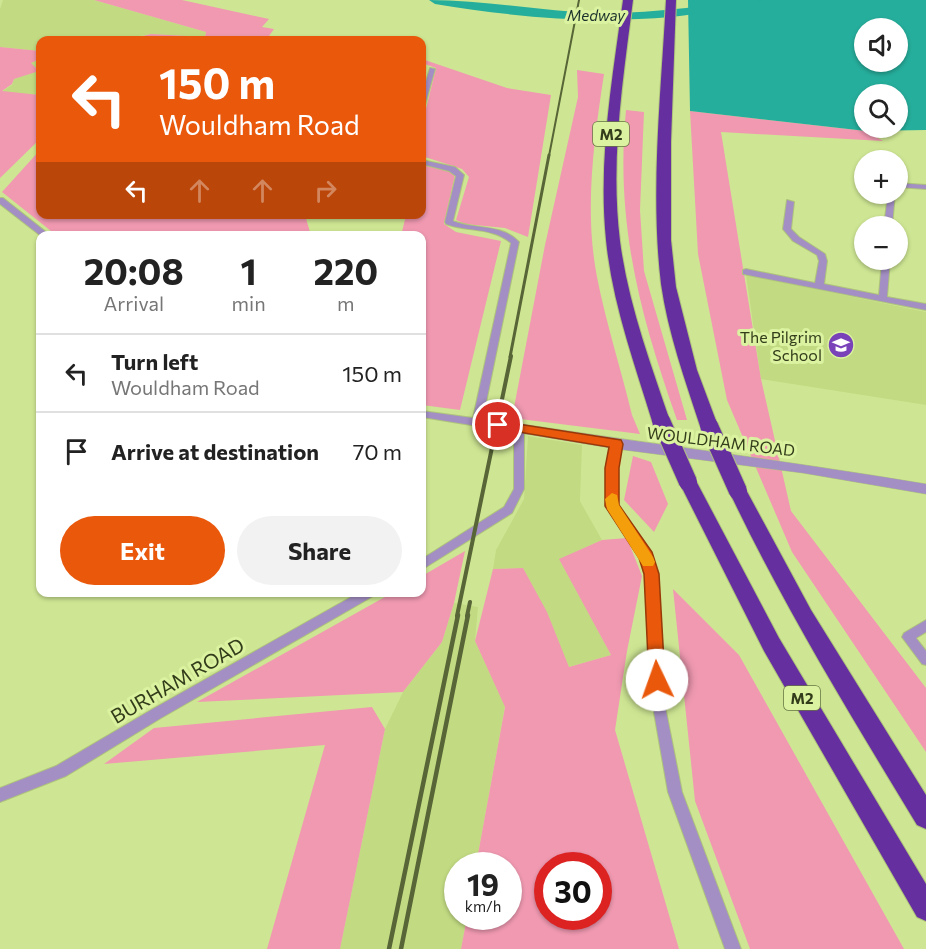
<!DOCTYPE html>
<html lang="en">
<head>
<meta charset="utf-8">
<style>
	body { margin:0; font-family:Commissioner,sans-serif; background:#f2f2f2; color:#222; height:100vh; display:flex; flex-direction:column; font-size:22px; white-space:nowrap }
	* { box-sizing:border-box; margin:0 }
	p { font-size:20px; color:#767676 }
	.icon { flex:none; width:33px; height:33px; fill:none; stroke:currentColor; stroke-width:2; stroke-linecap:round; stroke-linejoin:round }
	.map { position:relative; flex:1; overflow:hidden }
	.details { position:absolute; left:36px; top:231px; width:390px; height:366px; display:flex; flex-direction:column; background:#fff; border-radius:12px; box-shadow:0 2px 4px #0004 }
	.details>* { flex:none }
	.top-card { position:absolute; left:36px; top:36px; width:390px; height:183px; border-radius:12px; box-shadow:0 2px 4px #0004; background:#ea580c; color:#fff; overflow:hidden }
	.fabs { position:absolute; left:854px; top:18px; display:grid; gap:12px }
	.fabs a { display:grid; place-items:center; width:54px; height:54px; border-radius:50%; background:#fff; box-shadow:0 2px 4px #0004; font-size:30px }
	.speed { position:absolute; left:444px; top:852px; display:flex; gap:12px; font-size:30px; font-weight:700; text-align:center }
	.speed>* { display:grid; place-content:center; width:78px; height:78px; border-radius:50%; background:#fff; box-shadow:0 2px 4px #0004; line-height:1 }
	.speed small { font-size:15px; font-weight:400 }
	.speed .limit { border:9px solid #d22; background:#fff; color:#111 }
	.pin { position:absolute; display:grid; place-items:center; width:51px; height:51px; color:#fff; margin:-26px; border:3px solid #fff; border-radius:50%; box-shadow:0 2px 6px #0007 }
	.me { position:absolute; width:66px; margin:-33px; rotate:357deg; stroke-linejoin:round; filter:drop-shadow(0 0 4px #0008) }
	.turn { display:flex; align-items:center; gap:21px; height:126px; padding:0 24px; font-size:27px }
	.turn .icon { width:78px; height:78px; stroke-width:2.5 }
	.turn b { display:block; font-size:42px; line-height:51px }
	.lanes { display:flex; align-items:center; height:57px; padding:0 24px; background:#0003; justify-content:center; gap:30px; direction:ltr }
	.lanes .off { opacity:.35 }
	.eta { display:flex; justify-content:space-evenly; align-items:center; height:102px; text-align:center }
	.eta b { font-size:36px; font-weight:700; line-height:42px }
	.primary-button { display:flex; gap:12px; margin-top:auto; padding:12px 24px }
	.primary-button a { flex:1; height:69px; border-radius:36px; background:#ea580c; color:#fff; font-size:24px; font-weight:700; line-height:69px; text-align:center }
	.primary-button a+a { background:#f2f2f2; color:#222 }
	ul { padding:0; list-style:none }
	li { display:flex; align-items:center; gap:18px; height:78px; padding:0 24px; border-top:2px solid #e0e0e0 }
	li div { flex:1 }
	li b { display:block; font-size:22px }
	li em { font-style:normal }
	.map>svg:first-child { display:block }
</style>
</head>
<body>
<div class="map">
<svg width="926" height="949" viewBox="0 0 926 949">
	<rect width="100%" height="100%" fill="#cee693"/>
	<!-- built -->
	<path fill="#c2db82" d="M3 0H94L206 32 205 37 151 34 115 40H40V51L0 47V9Z
		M40 59V95L1 92 12 85 14 79 38 70 30 63Z
		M746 275 926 312V405L761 379Z
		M528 436 582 445 580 501 602 540 560 559 611 655 569 667 523 568 493 569 496 550 524 499Z
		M454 603 478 607 475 641 505 706 476 865 458 866V916L467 917 461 949H340L385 729 403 692 442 642Z"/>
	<!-- green -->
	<path fill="#f099b1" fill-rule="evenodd" d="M94 0H182L269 19 262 27 274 29 269 36H265L268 37 266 40H127L151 34 205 37 206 32Z
		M0 47 40 51V59L31 63 39 71 14 79 12 84 2 91 40 95V139L0 178Z
		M422 59 507 88 551 95 528 237 505 228 465 224 456 220 469 177 462 169 422 156V125L436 68 422 63Z
		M577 70 604 74C594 140 584 210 597 277 606 323 621 369 632 415L640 434 512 418 545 245 578 97Z
		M626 110 644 112 640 210 644 271 687 420H677C640 315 615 223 626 110Z
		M690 111 866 131 883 141 721 132 761 379 791 511 926 688V752L792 552 727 400 698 254Z
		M40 150V214L305 215 310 232 341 235H56L2 192Z
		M422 165 452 171 455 175 444 224 456 232 501 241 460 410 422 405V236H401L406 215 422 214Z
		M633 456 651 462 668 504 654 532 624 500Z
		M627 538 642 576 627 651 615 730 679 949H461L467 917 508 916V866L476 865 505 707 475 641 493 569 523 568 547 612 569 667 611 655 559 559 602 540ZM548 866H598V916H548Z
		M465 551 454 603 442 642 403 692 197 702 392 593 422 592V576Z
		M673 589 739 655 904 949H750L695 801Z
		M372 707 385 729 340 949H267L325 745 104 764 154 728Z"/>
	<!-- water -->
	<path fill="#26ae9c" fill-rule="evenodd" d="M688 0H926V130L866 131 690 111ZM864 28H897V62H864ZM864 94H897V128H864Z"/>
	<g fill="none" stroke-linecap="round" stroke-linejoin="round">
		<!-- river -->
		<path fill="#26ae9c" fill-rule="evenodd" d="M429 0C487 0 544 12 603 13 630 13 658 11 686 8 712 5 736 0 763 0L757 4C729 8 700 14 671 17 592 24 513 17 435 4Z"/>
		<defs>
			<path id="minor" d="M430 68 435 69 425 105 422 107V95Z
				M422 160 455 167 464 175 453 221C475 230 501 223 519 242L482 422 477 426 422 417V411L473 418 511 243C493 227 467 232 446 224L445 222 456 176 449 171 422 164Z
				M897 183 926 185V189L897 187Z
				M888 194H895L892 226H884Z
				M0 198H3L51 236H41L0 204Z
				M787 200 794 202 791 229 799 237 825 254 827 261 824 284 879 295 882 260H890L887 297 926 304V310L743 274V270L746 269 815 283 819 261 817 255 793 241 783 229Z
				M519 425 524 429V489L512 513 426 567 422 568V559L504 507 514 489V429Z
				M617 440 622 444 617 475V505L650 553 658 574 664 701 682 792 741 949H725L668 792 652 701 646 574 641 557 607 506V475L612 444Z
				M360 592H377L375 595 161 718 66 776 0 802V788L56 766 151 710Z
				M926 620V632L916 638 926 651V665L922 664 902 637 904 633Z"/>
			<path id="tertiary" d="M477 417C627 441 777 459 926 484V494L803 473 617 449 472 425 471 422Z"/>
			<path id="motorway" d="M623 0H633C623 80 610 160 620 241 628 303 650 362 670 421L667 425H655L652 421C634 362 612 302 606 240 598 160 612 80 623 0Z
				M666 0H676L671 142V240L676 287 697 370 718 426 715 430H703L700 426C685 380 668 333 661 284 650 192 661 93 666 0Z
				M688 475 694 477 779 638 926 884V921L917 917 764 651 679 482 682 477Z
				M738 484 744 486 811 610 926 795V829L917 825C851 716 784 607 729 491L732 486Z"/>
		</defs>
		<!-- minor casing -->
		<use href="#minor" stroke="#afc47b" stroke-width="2"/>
		<!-- tertiary casing -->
		<use href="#tertiary" stroke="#afc47b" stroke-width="1"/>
		<!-- motorway casing -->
		<use href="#motorway" stroke="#afc47b" stroke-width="2"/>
		<!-- minor -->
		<use href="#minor" fill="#a38fc3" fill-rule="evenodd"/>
		<!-- tertiary -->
		<use href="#tertiary" fill="#a38fc3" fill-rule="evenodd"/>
		<!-- motorway -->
		<use href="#motorway" fill="#662fa0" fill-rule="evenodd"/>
		<!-- rail-far3 -->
		<path stroke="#586537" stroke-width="2" d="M549 156 579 0"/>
		<!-- rail-far2 -->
		<path stroke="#586537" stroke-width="3" d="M510 357 549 155"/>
		<!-- rail-far1 -->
		<path stroke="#586537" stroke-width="4" d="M457 616 511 356
			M467 616 470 602"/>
		<!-- rail -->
		<path stroke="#586537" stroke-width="4.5" d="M389 949 458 615
			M401 949 468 615"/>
		<defs>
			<path id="motorway-bridge" d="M661 421 688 482
				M709 426 738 491"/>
		</defs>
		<!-- motorway-bridge casing -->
		<use href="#motorway-bridge" stroke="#afc47b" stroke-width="20" stroke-linecap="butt"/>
		<!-- motorway-bridge -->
		<use href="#motorway-bridge" stroke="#662fa0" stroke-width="18"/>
	</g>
	<!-- route -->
	<path fill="#ea580c" stroke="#983908" stroke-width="1.5" d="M498 421 621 440 623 444 619 468V505L652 552 659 574 665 680 663 685 657 687 651 685 649 680 644 574 639 558 605 506V468L609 447 494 428 492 425Z"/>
	<!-- slow -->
	<path fill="#f59e0b" d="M612 493 617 495 619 505 653 557 655 562 653 566H643L607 509 605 499Z"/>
	<!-- icons -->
	<defs>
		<symbol id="school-disc" viewBox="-11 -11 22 22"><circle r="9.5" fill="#7942b9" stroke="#dbf3a0"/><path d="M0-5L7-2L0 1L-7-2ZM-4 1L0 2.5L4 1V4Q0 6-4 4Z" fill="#fff"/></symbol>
	</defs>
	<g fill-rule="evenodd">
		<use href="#school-disc" x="826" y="330" width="30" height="30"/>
	</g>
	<g text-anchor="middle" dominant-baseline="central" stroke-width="6" stroke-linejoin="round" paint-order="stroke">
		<!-- far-water labels -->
		<g font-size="15" font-style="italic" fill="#1a302c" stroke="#dbf3a0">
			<text x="596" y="15">Medway</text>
		</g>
		<!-- shield labels -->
		<g fill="#dbf3a0" stroke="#667443" stroke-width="1.5">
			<rect x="593" y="122" width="36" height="24" rx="4.5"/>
			<rect x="784" y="686" width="36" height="24" rx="4.5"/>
		</g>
		<g font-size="15" font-weight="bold" fill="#343d1b">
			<text x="611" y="134">M2</text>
			<text x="802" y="698">M2</text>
		</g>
		<!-- poi labels -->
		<g font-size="16" fill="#343d1b" stroke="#dbf3a0" text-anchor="end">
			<text x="822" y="336">The Pilgrim<tspan x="822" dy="18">School</tspan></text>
		</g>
		<!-- street labels -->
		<g font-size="16" fill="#343d1b" stroke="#dbf3a0">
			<text transform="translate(721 441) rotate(7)">WOULDHAM ROAD</text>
		</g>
		<!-- near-street labels -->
		<g font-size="20" fill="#343d1b" stroke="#dbf3a0">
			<text transform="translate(177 680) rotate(-30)">BURHAM ROAD</text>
		</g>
	</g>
</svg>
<div class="fabs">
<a><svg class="icon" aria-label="sound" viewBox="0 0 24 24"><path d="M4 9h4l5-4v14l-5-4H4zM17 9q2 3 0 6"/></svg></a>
<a><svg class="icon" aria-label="search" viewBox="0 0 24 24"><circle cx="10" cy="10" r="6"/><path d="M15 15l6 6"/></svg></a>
<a>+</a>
<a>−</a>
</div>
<div class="speed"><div>19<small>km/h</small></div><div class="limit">30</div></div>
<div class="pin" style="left:498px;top:425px;background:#d93025"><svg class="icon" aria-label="arrive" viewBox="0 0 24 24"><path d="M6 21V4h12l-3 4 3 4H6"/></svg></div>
<svg class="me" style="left:657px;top:680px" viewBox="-20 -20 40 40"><circle r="19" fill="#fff"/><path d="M0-13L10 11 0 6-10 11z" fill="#ea580c"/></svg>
<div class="top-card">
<div class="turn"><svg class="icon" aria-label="left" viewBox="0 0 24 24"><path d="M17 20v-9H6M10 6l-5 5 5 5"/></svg><div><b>150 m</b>Wouldham Road</div></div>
<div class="lanes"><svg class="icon" aria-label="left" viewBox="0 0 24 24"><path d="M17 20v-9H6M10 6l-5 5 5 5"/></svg><svg class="icon off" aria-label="ahead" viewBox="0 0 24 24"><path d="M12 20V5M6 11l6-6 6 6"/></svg><svg class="icon off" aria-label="ahead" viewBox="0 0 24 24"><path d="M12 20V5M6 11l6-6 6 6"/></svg><svg class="icon off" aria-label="right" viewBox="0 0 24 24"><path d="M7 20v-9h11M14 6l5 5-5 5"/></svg></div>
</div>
<section class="details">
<div class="eta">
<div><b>20:08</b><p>Arrival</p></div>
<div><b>1</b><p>min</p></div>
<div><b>220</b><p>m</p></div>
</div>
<ul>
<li><svg class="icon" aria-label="left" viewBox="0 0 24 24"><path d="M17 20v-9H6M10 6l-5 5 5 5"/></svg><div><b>Turn left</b><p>Wouldham Road</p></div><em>150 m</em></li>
<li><svg class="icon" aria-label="arrive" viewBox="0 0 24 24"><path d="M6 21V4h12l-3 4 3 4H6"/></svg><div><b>Arrive at destination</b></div><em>70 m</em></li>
</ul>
<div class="primary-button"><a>Exit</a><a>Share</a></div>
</section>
</div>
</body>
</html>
